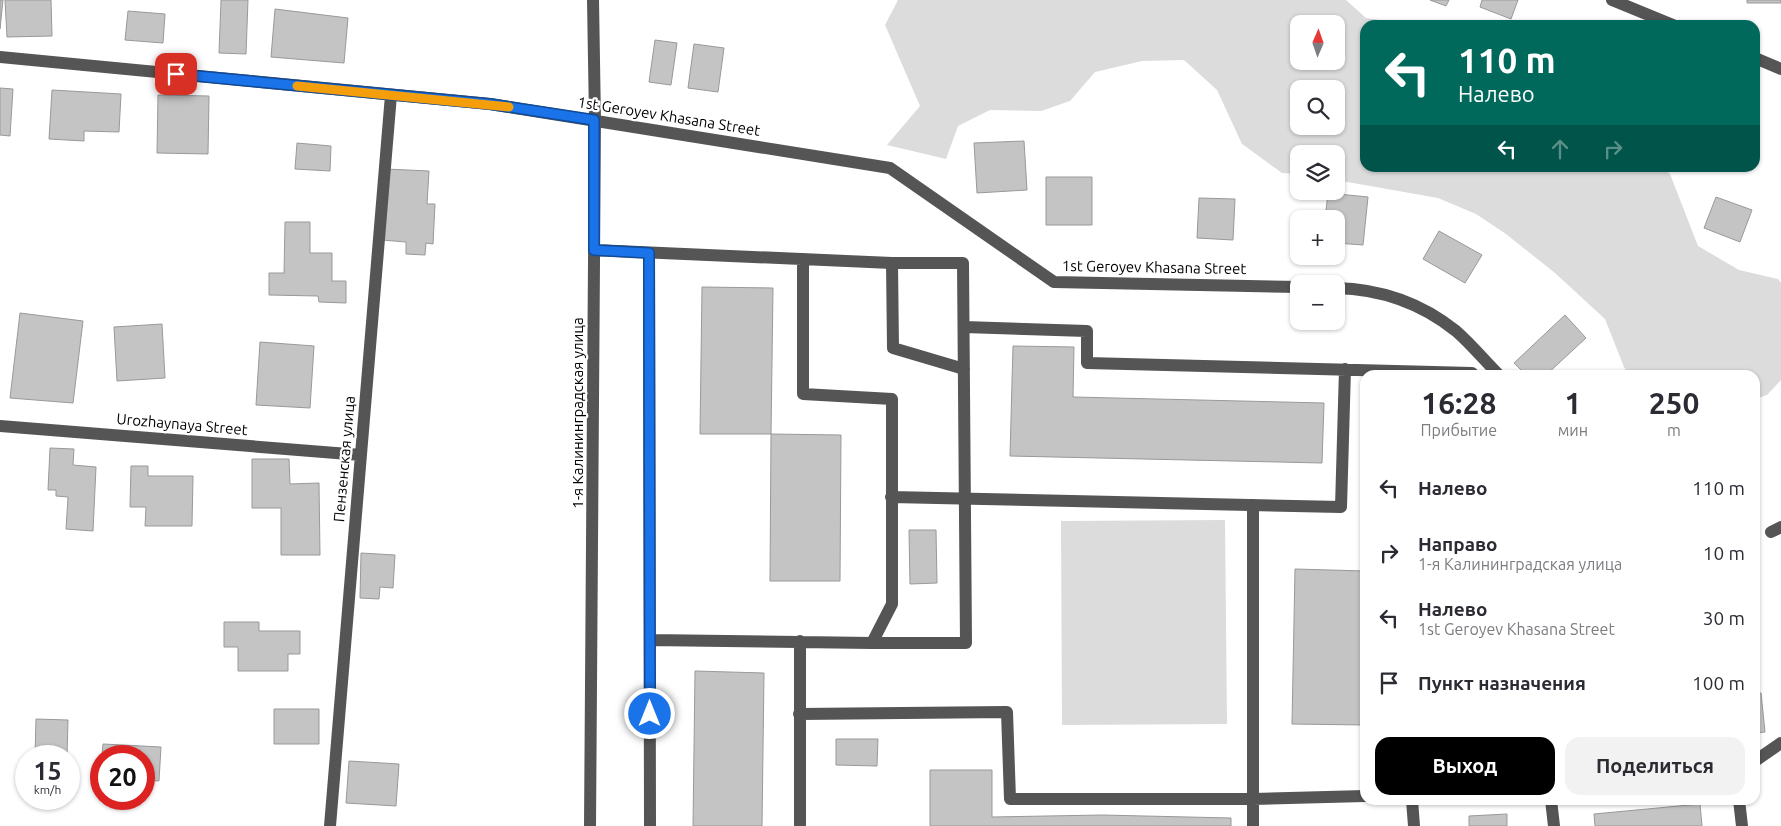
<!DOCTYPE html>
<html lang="ru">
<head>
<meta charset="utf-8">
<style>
	body { margin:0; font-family:Ubuntu,sans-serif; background:#f2f2f3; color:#2b2b33; height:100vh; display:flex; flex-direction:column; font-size:19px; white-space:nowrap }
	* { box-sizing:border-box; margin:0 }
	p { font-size:16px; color:#7c7c81 }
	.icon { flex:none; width:28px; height:28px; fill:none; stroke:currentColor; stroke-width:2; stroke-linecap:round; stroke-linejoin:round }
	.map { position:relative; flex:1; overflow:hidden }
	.details { position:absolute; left:1360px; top:370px; width:400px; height:435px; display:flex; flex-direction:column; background:#fff; border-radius:15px; box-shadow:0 1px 4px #0004 }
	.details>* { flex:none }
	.banner { position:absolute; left:1360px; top:20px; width:400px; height:152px; border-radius:15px; box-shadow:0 1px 4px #0004; background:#00695c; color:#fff; overflow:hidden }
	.needle { width:32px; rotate:2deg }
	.fabs { position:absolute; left:1290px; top:15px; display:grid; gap:10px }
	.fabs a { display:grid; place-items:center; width:55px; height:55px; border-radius:10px; background:#fff; box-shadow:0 1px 4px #0004; font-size:25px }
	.speed { position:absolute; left:15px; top:745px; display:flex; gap:10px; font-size:25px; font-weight:700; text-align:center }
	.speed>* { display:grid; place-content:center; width:65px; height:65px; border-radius:50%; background:#fff; box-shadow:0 1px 4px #0004; line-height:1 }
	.speed small { font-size:12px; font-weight:400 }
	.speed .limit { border:8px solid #d22; background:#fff; color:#111 }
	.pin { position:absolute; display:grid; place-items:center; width:42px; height:42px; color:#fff; margin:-21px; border-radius:10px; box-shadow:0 2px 8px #0006 }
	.me { position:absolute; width:55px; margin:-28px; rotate:0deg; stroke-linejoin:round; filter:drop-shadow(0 0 4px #0008) }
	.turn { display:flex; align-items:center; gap:18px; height:105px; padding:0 15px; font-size:22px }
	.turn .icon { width:65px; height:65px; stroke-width:2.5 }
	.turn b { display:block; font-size:35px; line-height:42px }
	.lanes { display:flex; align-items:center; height:48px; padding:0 15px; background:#0003; justify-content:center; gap:25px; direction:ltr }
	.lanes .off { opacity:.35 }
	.eta { display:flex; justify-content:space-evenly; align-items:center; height:85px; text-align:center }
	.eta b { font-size:30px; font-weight:700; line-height:35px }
	.action { display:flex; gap:10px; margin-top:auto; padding:10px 15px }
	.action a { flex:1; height:58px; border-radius:15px; background:#000; color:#fff; font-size:20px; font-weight:700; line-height:58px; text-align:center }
	.action a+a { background:#f2f2f3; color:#2b2b33 }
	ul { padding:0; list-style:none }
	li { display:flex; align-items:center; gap:15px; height:65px; padding:0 15px }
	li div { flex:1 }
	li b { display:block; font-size:19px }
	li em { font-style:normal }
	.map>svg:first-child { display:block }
</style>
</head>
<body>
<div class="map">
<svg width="1781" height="826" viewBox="0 0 1781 826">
	<rect width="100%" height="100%" fill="#fff"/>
	<!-- green -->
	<path fill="#dcdcdc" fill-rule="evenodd" d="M898 0H1346L1366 18 1415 25H1365V168H1663L1670 174 1698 246 1739 270 1778 279 1781 283V380L1767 395 1755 399V375H1629L1624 367 1605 319 1555 273 1506 234 1476 214 1438 198 1336 180V154H1299V174L1282 173 1242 144 1217 90 1184 60 1142 61 1095 72 1070 101 1041 111 990 110 958 126 946 159 887 145 920 106 885 25ZM1299 24H1336V61H1299ZM1299 89H1336V126H1299Z
		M1225 520 1227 724 1062 725 1061 521Z"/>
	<!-- building -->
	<path fill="#c4c4c4" stroke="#999" d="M0 0H3L0 29Z
		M5 0H51L52 36 7 37Z
		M221 0H248L246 54 219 53Z
		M1430 0H1449L1446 6Z
		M1482 0H1518L1511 19 1480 7Z
		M1747 0H1781V3H1747Z
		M275 9 348 18 344 63 271 57Z
		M128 11 165 14 163 43 125 40Z
		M655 40 677 43 671 85 649 82Z
		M694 44 724 48 718 92 688 88Z
		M0 88 13 89 10 136 0 135Z
		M52 90 121 94 119 132 84 131V141L49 139Z
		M158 95 209 96 208 154 157 153Z
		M1024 141 1027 190 977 193 974 143Z
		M297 143 331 146 330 171 295 169Z
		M386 169 429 171 427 204H435L433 244 426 243 425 255 406 254V242L382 240Z
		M1046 177H1092V225H1046Z
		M1328 193 1368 197 1363 245 1336 243V219H1325Z
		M1716 197 1752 210 1740 242 1704 228Z
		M1199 198 1235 199 1233 240 1197 238Z
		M285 222H310V253H332V281H346V303L319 302 318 296 269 295V273H284Z
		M1439 231 1482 255 1465 283 1423 259Z
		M702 287 773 288 771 434H700Z
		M20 313 83 321 73 403 10 398Z
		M1565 315 1586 338 1546 375H1526L1514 363Z
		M162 324 165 378 117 381 114 327Z
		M260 342 314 346 310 408 256 405Z
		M1013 346 1074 347 1073 397 1324 403 1322 463 1010 456Z
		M771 434 841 435 840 581H770Z
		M50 448 74 449 73 465 96 467 93 531 66 529 68 497 56 496V490H48Z
		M252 459H289L290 484 319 483 320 555H281V508H252Z
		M131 466H148V476H193L192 526H145L146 507H130Z
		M909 530H936L937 583 910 584Z
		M361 553 395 555 393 588 380 587 379 599 360 598Z
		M1295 569 1365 571V725L1292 724Z
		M224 622H259V631H300V654H288V671H238V647H224Z
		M695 671 764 673 762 826H693Z
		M1761 693 1765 732 1755 733V694Z
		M274 709H319V744H274Z
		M36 719 68 720 67 756H35Z
		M836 739H878L877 766 836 765Z
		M103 744 161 747 159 781 144 780V756H102Z
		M349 761 399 764 396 806 346 803Z
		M930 770H992V817L1102 815 1231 818V826H930Z
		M1700 804 1702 826H1595L1594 814Z
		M1507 814V826H1469V816Z"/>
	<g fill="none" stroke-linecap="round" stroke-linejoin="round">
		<!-- minor -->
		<path stroke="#555" stroke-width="12" d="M1612 0 1673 25
			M0 57 490 104 890 168 1054 282 1299 287
			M1755 58 1781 69
			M594 250 892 263 893 348 964 369
			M649 253 650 826
			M803 259V394L892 399V604L872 643
			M1336 288C1381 289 1421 303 1456 331 1471 344 1485 361 1499 375
			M964 327 1087 331V363L1472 373 1474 375
			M0 426 361 455
			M891 497 1341 507 1345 369
			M1771 532 1781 527
			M650 640 872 643H966L963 263H892
			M799 714 1007 712 1010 799H1253L1365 796
			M1755 761 1781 743
			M1412 800 1414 826
			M1551 800 1554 826
			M1739 800 1742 826
			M330 826 391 95
			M590 826 595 120 593 0
			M800 826V641
			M1253 826V505"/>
	</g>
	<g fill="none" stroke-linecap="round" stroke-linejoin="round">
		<defs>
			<path id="route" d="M176 74 490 104 594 120V250L649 253 650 714"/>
		</defs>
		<!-- route casing -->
		<use href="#route" stroke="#114b97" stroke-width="12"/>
		<!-- route -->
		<use href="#route" stroke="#1a73e8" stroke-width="9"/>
		<!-- slow -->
		<path stroke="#f59e0b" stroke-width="9" d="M297 86 509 107"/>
	</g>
	<g text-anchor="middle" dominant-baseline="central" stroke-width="4.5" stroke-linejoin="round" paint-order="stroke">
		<!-- street labels -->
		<g font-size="15" fill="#000" stroke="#fff">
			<text transform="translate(669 116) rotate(9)">1st Geroyev Khasana Street</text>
			<text transform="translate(1154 267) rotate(1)">1st Geroyev Khasana Street</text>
			<text transform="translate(577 413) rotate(-90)">1-я Калининградская улица</text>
			<text transform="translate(182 424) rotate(5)">Urozhaynaya Street</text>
			<text transform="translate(344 459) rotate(-85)">Пензенская улица</text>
		</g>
	</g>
</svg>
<div class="fabs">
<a><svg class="needle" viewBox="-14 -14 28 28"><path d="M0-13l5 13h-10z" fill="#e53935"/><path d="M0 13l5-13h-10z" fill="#7c7c81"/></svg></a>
<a><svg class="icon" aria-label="search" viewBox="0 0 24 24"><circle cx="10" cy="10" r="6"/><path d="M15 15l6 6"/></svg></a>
<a><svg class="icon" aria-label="layers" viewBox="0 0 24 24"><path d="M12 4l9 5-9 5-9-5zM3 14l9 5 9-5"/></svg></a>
<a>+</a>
<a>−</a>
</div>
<div class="speed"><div>15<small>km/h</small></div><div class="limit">20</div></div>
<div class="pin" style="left:176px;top:74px;background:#d93025"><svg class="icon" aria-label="arrive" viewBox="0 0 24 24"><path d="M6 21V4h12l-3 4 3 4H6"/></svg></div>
<svg class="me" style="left:650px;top:714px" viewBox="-20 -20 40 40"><circle r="17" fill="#1a73e8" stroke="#fff" stroke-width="3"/><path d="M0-11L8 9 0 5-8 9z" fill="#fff"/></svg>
<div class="banner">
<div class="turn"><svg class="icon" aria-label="left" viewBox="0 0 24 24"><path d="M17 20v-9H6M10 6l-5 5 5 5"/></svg><div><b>110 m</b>Налево</div></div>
<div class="lanes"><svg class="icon" aria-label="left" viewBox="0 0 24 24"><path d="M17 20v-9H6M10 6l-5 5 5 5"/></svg><svg class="icon off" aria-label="ahead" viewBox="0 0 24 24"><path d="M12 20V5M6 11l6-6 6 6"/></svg><svg class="icon off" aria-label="right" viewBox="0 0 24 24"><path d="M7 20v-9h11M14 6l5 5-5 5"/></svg></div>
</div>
<section class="details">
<div class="eta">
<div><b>16:28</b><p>Прибытие</p></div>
<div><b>1</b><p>мин</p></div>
<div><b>250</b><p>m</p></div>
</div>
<ul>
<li><svg class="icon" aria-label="left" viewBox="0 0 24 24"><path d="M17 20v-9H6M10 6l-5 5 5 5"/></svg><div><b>Налево</b></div><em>110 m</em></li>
<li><svg class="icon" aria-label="right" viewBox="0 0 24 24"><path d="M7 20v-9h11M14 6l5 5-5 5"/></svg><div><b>Направо</b><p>1-я Калининградская улица</p></div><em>10 m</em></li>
<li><svg class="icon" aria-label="left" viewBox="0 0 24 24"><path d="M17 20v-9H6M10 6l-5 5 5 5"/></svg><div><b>Налево</b><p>1st Geroyev Khasana Street</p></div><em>30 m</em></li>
<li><svg class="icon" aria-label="arrive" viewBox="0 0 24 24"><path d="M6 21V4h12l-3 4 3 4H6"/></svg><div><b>Пункт назначения</b></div><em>100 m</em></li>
</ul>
<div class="action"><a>Выход</a><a>Поделиться</a></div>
</section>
</div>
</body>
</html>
